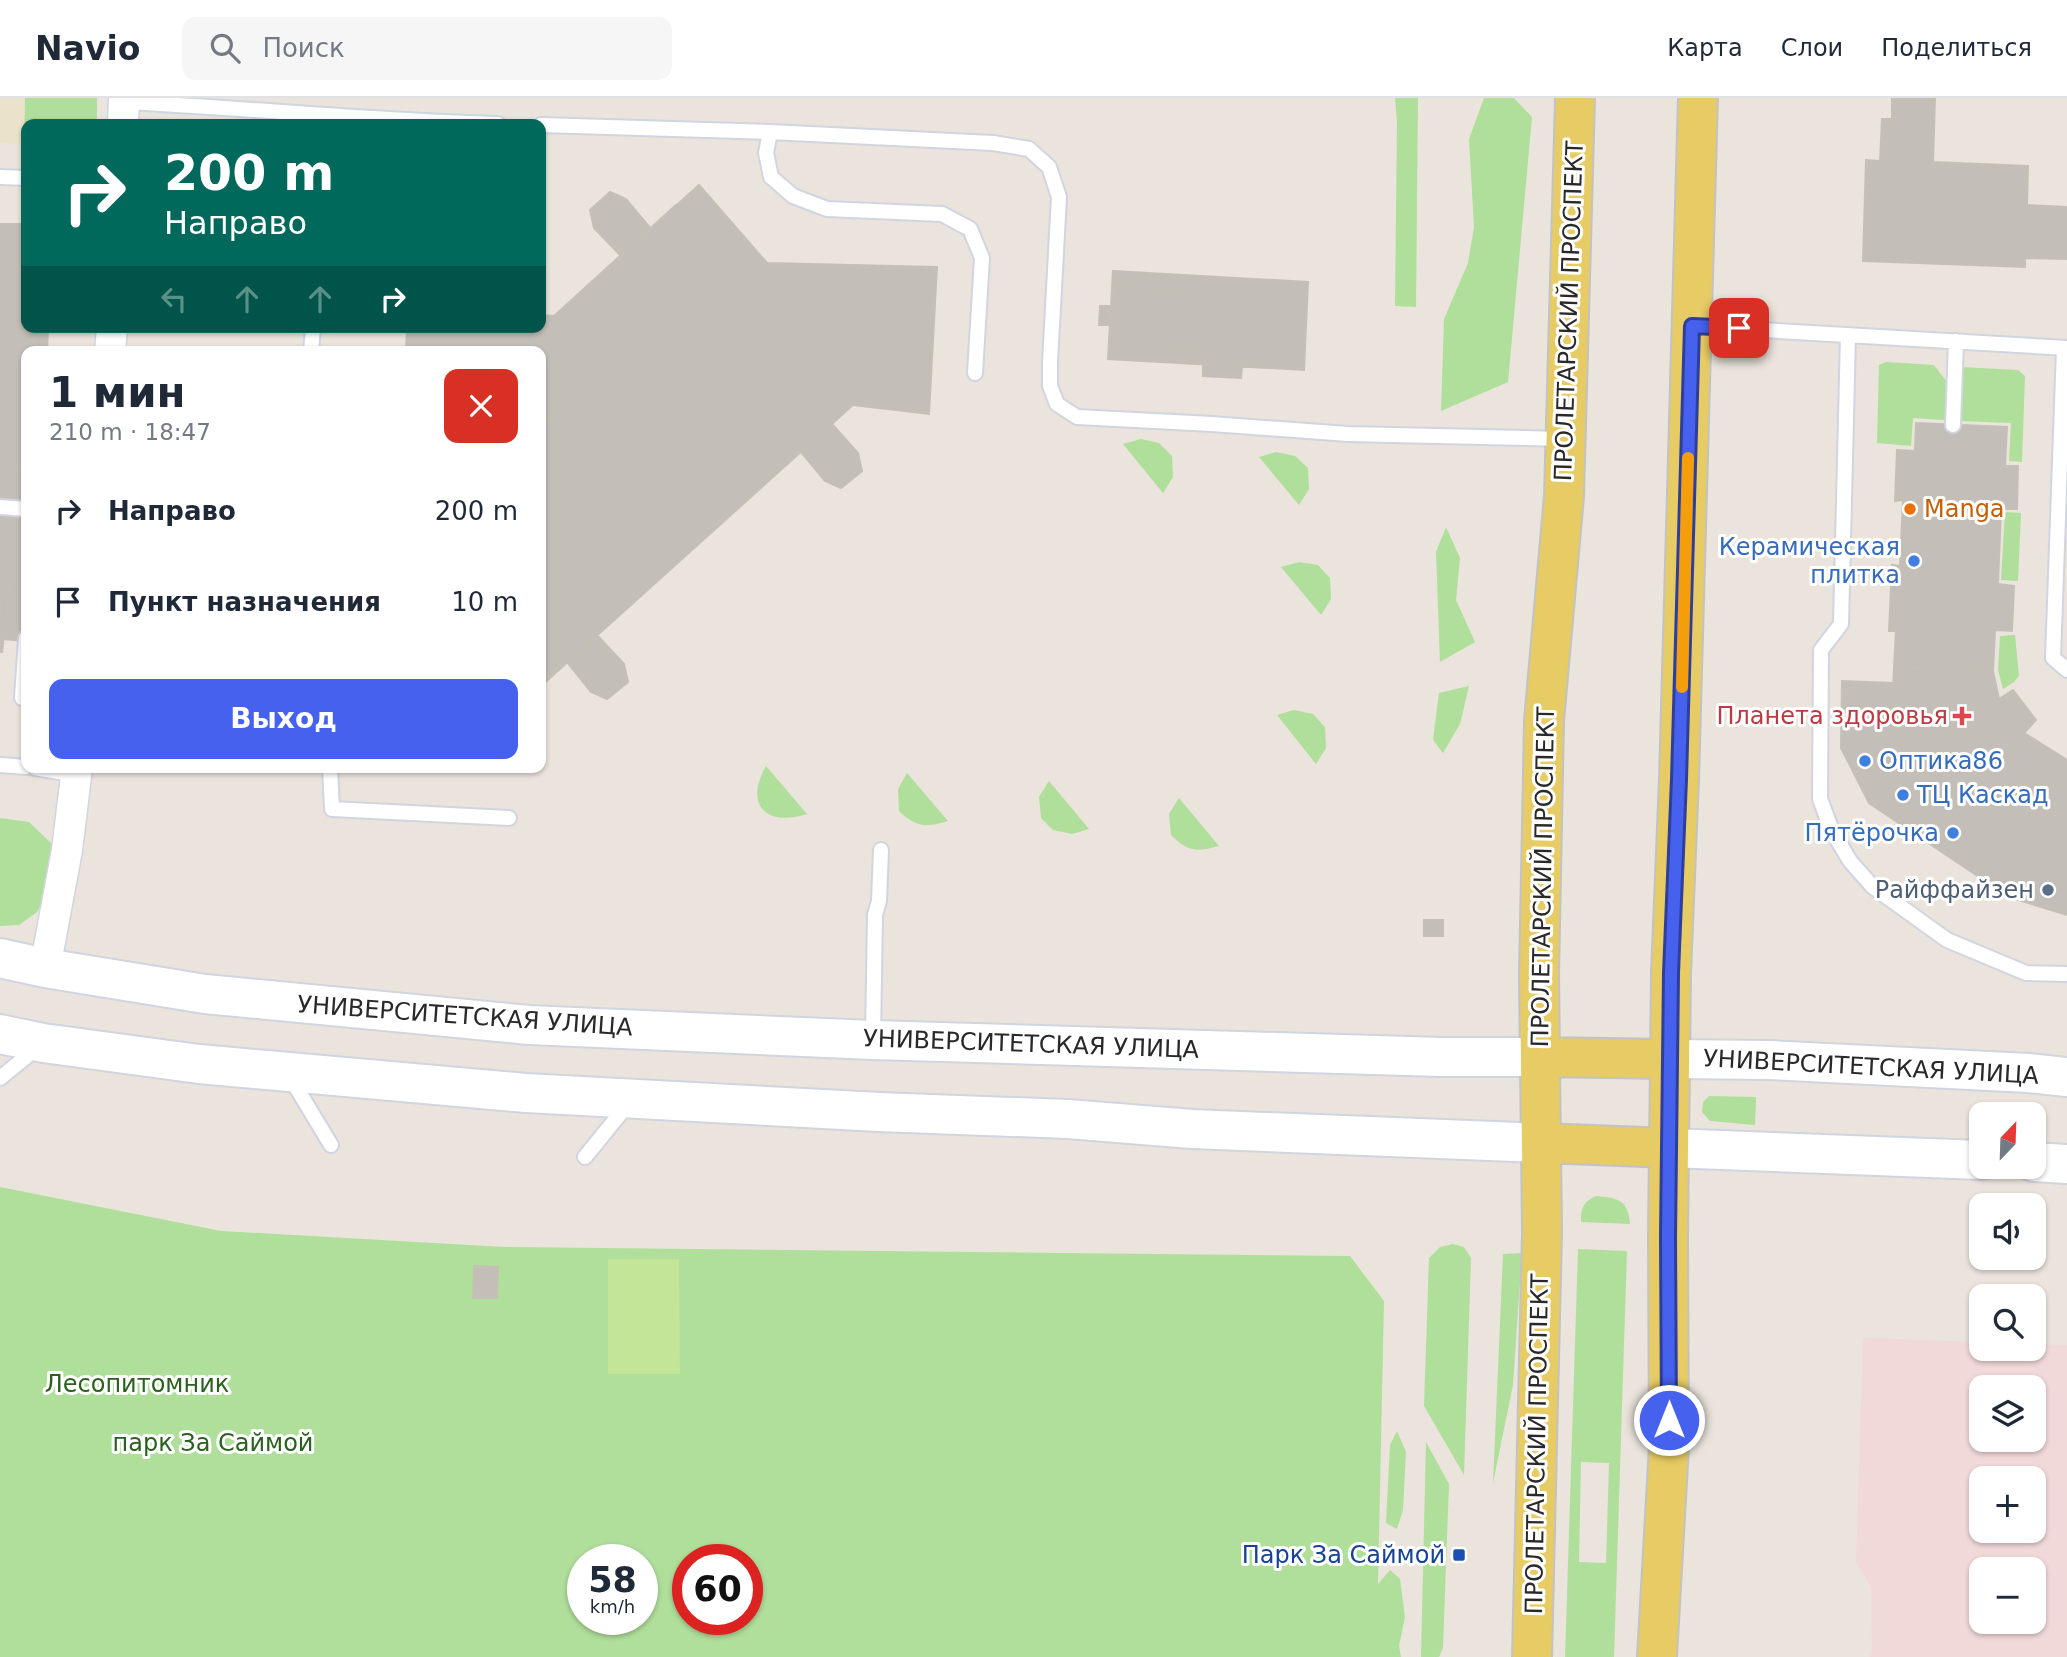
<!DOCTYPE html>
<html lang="ru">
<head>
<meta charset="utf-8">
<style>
	body { margin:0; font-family:"DejaVu Sans",sans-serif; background:#f6f6f7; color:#1f2937; height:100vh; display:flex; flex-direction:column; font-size:26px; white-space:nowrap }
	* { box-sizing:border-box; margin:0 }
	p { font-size:23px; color:#747a83 }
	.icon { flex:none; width:38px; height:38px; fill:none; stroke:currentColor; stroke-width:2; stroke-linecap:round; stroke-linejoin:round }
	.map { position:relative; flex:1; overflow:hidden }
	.details { position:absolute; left:21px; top:248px; width:525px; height:427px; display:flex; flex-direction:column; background:#fff; border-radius:14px; box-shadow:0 2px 5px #0004 }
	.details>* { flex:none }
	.banner { position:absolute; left:21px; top:21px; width:525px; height:214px; border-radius:14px; box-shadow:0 2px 5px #0004; background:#00695c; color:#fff; overflow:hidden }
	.needle { width:46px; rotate:23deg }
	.fabs { position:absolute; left:1969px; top:1004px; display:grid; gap:14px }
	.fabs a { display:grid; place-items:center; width:77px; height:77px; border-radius:14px; background:#fff; box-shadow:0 2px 5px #0004; font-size:35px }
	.speed { position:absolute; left:567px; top:1446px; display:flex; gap:14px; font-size:35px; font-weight:700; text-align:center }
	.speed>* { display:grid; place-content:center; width:91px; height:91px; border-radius:50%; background:#fff; box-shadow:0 2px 5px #0004; line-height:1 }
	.speed small { font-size:18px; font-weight:400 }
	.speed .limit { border:10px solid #d22; background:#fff; color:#111 }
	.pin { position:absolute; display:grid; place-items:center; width:60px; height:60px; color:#fff; margin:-30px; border-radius:14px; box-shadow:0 4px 10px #0006 }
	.me { position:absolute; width:77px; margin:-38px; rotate:0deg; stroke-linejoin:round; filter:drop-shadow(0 0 5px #0008) }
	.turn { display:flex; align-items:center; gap:24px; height:147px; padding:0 28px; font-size:32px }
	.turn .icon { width:91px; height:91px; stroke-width:2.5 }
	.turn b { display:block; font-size:49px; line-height:60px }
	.lanes { display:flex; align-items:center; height:66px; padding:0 28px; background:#0003; justify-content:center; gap:35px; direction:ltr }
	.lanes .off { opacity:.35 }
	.round { display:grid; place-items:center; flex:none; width:74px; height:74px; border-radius:14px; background:#f6f6f7 }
	.head { display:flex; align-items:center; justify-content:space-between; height:119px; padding:0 28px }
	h1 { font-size:42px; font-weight:700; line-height:52px }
	.button { display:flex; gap:14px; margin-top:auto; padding:14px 28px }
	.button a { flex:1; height:80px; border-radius:14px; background:#4561ee; color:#fff; font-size:28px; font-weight:700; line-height:80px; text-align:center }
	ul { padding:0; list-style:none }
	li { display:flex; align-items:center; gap:21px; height:91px; padding:0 28px }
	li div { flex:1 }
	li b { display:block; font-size:26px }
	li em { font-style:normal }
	header { display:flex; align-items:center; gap:42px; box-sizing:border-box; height:98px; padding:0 35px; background:#fff; border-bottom:2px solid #e0e1e3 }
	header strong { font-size:33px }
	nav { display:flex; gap:38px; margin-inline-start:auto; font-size:24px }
	.search { width:490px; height:63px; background:#f6f6f7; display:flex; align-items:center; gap:18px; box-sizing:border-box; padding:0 24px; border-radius:14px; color:#747a83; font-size:26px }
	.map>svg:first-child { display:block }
</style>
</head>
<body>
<header>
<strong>Navio</strong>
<div class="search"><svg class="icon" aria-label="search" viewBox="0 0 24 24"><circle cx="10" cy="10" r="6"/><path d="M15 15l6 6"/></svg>Поиск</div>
<nav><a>Карта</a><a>Слои</a><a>Поделиться</a></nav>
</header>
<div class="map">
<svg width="2067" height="1559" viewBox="0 0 2067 1559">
	<rect width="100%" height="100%" fill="#eae4dc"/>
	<!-- education -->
	<path fill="#ebe2cc" d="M0 0H25L24 46 0 45Z"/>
	<!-- medical -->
	<path fill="#f1d9da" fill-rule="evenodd" d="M1863 1240 1981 1244V1251H2034V1246L2067 1247V1559H1869L1872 1555 1871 1489 1856 1464ZM1981 1290H2034V1342H1981ZM1981 1381H2034V1433H1981ZM1981 1472H2034V1524H1981Z"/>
	<!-- green -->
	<path fill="#b0de9b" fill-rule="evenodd" d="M25 0H97V26H26V54H24Z
		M1395 0H1418L1416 209 1395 208 1397 24Z
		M1484 0H1514L1532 19 1508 284 1441 313 1444 221 1468 165 1474 129 1469 41Z
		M1886 264 1934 267 1946 283 1945 322 1913 320 1911 348 1877 345 1879 267Z
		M1961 269 2018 272 2025 278 2022 364 2009 363 2011 325 1959 323Z
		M1141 341 1159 345 1172 358 1173 379 1163 395 1123 346Z
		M1276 354 1295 358 1308 370 1309 391 1299 407 1259 359Z
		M2005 414 2021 415 2018 483 2001 482Z
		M1446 429 1460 460 1456 502 1475 544 1440 564 1436 454Z
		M1299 464 1318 467 1330 480 1331 501 1321 517 1281 469Z
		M2015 537 2019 578 2014 584 2003 591 1998 572 2000 538Z
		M1469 588 1460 626 1443 655 1433 642 1439 595Z
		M1294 612 1313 616 1325 629 1326 650 1316 666 1277 617Z
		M766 668 807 716C766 729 744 707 766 668Z
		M907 675 948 723C925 730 916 729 899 713L898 691Z
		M1049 683 1089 731 1072 736 1053 732 1041 720 1039 699Z
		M1179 700 1219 748C1196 754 1188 754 1171 737L1169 716Z
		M0 720 29 724 52 746 54 759 50 790 37 814 19 827 0 828Z
		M1709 998 1756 999 1755 1027 1710 1023 1702 1014 1703 1004Z
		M0 1089 221 1133 504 1149 1350 1158 1384 1203 1378 1486 1390 1472 1400 1481 1405 1519 1399 1548 1401 1559H0ZM583 1461H642V1521H583ZM688 1461H747V1521H688Z
		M1596 1098C1619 1100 1628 1102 1630 1126L1581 1124C1581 1110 1583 1104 1596 1098Z
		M1453 1146 1464 1149 1471 1160 1464 1377 1424 1308 1429 1160 1440 1149Z
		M1578 1151 1627 1153 1614 1559H1565ZM1581 1364 1609 1365 1606 1465 1579 1464Z
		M1522 1155 1513 1287 1493 1385 1503 1156Z
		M1397 1333 1406 1354 1403 1412 1397 1431 1386 1425 1390 1347Z
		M1426 1344 1449 1386 1443 1550 1439 1559H1421Z"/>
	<!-- pitch -->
	<path fill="#c2e597" d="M608 1161H679L680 1276H608Z"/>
	<!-- building -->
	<path fill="#c3beb7" stroke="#c5c0b5" stroke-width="2" d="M1935 0 1933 64 2028 68 2027 107 2067 109V161L2025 160V169L1863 163 1866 62 1880 63 1882 21H1892V0Z
		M699 87 767 165 937 169 929 316 853 307 724 163 541 328V254H406L407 229H541V217L554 218Z
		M610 94 626 101 651 131 621 158 594 130 590 112Z
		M676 107 724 163 541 328V254H406L407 229H541V217L554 218Z
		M0 126H26V229L48 230 47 254H26V373L0 372Z
		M724 163 853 307 541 588V328Z
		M1113 173 1308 184 1304 272 1108 261Z
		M1113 188 1307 199 1304 259 1243 256 1242 269 1203 266 1204 254 1110 249Z
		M1100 208H1111L1110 227H1099Z
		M1203 266 1242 269 1241 280 1203 278Z
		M1916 325 2007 329 2005 368H2018L2017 411H2001L1998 486 2014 488 2012 533 1995 532 1993 573 1894 569 1896 533H1889L1892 467 1900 468 1903 402 1895 403 1897 352 1915 353Z
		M832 326 858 355 862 373 841 390 825 383 801 354Z
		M0 372 26 373V543L3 541 11 476 0 475Z
		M0 475 11 476 2 554H0Z
		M597 537 624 566 628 584 607 601 591 594 567 564Z
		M1894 569 1993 573 1999 601 2013 592 2036 622 2024 635 2067 662V771L2045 766 2018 753 2024 742 1972 710 1966 717 1930 690 1909 654H1898L1884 644 1880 631 1886 618 1892 612Z
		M1842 583 1893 585 1892 612 1886 618 1880 631 1884 644 1898 654H1909L1930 690 1966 717 1972 710 2024 742 2018 753 2045 766 2067 771V817L2009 799 1869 705 1841 650Z
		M418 670H534V674Z
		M1424 822H1443V838H1424Z
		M474 1168 498 1169 497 1200H473Z"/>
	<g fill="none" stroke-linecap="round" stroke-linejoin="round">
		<defs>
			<path id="service" d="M124 4C249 10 373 23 498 26
				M541 27 770 34 993 45 1029 51 1049 69 1059 99 1050 264V288L1057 306 1077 319 1212 326 1348 336 1565 341
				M770 34 766 55 771 79 793 98 827 111 942 116 970 131 982 160 975 275
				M0 79 26 80
				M1694 228 2067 250
				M1848 237 1841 526 1821 552 1820 701 1832 733 1850 763 1872 788 1947 842 2026 875 2067 876
				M2064 250 2053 560 2067 572
				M311 254 313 229
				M1953 327 1956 243
				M0 409 26 411
				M26 540 22 600H26
				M0 667 26 669
				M35 670 76 677
				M330 670 332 711 509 720
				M873 940 875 817 879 803 881 752
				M290 979 331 1047
				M0 980 37 950
				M585 1059 628 1006"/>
			<path id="minor" d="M123 26 124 0
				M110 254 112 229
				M45 870 67 752 77 670"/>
			<path id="secondary" d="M0 860 45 870 205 896 529 927 873 942 1441 959H1541
				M0 936 43 945 199 966 526 995 879 1014 1068 1021 1192 1031 1542 1045
				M1670 961 1769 962 2029 975 2067 979
				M1669 1050 1981 1062
				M2034 1064 2067 1066"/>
			<path id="primary" d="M1541 959 1670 961
				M1542 1045 1669 1050
				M1532 1559 1542 1135 1539 877 1544 623 1564 398 1575 0
				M1657 1559 1669 1348 1668 1139 1671 875 1679 681 1698 0"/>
		</defs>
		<!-- service casing -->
		<use href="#service" stroke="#d1d4e1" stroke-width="18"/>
		<!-- minor casing -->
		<use href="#minor" stroke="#d1d4e1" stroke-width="33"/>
		<!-- secondary casing -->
		<use href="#secondary" stroke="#d1d4e1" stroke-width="42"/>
		<!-- primary casing -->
		<use href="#primary" stroke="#c3c3c3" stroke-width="42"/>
		<!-- service -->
		<use href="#service" stroke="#fff" stroke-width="14"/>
		<!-- minor -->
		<use href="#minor" stroke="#fff" stroke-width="30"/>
		<!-- secondary -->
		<use href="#secondary" stroke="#fff" stroke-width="38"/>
		<!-- primary -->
		<use href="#primary" stroke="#e7cb64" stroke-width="38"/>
	</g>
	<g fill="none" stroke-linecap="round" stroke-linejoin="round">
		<defs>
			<path id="route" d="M1669 1322 1668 1139 1671 875 1679 681 1692 228 1739 230"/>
		</defs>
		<!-- route casing -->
		<use href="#route" stroke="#2d3f9b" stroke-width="18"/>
		<!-- route -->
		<use href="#route" stroke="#4561ee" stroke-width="12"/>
		<!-- slow -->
		<path stroke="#f59e0b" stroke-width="12" d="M1682 589 1688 360"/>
	</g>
	<!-- markers -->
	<circle fill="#e8710a" stroke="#fff" stroke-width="2.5" cx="1910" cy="411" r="7"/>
	<g fill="#3f7fe0" stroke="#fff" stroke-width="2.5">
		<circle cx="1914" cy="463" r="7"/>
		<circle cx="1865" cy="663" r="7"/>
		<circle cx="1903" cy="697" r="7"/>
		<circle cx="1953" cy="735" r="7"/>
	</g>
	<path fill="#e0444e" stroke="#fff" stroke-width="2.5" d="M1958.5 607.5h7v7h7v7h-7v7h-7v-7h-7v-7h7z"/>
	<circle fill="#5c6f8a" stroke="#fff" stroke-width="2.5" cx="2048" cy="792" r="7"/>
	<rect fill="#1a4fb4" stroke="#fff" stroke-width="2.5" x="1452" y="1450" width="14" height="14" rx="3.5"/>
	<g text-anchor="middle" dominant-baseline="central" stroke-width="6" stroke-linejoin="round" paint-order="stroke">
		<!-- street labels -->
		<g font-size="24" fill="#292929" stroke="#fff">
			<text transform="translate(1569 213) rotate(-88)">ПРОЛЕТАРСКИЙ ПРОСПЕКТ</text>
			<text transform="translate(1543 779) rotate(-89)">ПРОЛЕТАРСКИЙ ПРОСПЕКТ</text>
			<text transform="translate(465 918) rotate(4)">УНИВЕРСИТЕТСКАЯ УЛИЦА</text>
			<text transform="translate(1031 946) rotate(2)">УНИВЕРСИТЕТСКАЯ УЛИЦА</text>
			<text transform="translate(1871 969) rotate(3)">УНИВЕРСИТЕТСКАЯ УЛИЦА</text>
			<text transform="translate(1537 1346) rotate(-89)">ПРОЛЕТАРСКИЙ ПРОСПЕКТ</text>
		</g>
		<!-- food labels -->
		<g font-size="24" fill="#c56008" stroke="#fff" text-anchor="start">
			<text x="1924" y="411">Manga</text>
		</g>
		<!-- shop labels -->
		<g font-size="24" fill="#366cbe" stroke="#fff" text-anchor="end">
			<text x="1900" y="449">Керамическая<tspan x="1900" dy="28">плитка</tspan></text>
			<text x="1879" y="663" text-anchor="start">Оптика86</text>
			<text x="1917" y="697" text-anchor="start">ТЦ Каскад</text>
			<text x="1939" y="735">Пятёрочка</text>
		</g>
		<!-- health labels -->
		<g font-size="24" fill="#be3a42" stroke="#fff" text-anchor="end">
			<text x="1948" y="618">Планета здоровья</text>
		</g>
		<!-- service labels -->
		<g font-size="24" fill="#4e5e75" stroke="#fff" text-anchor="end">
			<text x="2034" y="792">Райффайзен</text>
		</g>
		<!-- park labels -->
		<g font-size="24" fill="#2b611e" stroke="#fff">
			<text x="137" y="1286">Лесопитомник</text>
			<text x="213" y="1345">парк За Саймой</text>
		</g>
		<!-- transit labels -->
		<g font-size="24" fill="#164399" stroke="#fff" text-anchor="end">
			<text x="1445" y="1457">Парк За Саймой</text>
		</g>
	</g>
</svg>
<div class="fabs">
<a><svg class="needle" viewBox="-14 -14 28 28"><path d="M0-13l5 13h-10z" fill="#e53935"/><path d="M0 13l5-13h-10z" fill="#747a83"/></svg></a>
<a><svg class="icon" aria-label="sound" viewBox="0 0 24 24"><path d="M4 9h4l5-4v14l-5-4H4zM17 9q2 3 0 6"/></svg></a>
<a><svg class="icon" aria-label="search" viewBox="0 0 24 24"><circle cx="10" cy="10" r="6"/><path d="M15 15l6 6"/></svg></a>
<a><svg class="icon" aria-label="layers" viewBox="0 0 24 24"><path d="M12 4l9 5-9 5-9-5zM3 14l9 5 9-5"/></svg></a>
<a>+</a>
<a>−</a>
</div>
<div class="speed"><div>58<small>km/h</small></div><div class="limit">60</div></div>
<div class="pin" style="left:1739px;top:230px;background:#d93025"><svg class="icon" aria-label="arrive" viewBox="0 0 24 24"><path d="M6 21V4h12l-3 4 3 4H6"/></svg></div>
<svg class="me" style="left:1669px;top:1322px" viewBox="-20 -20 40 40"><circle r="17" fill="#4561ee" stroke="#fff" stroke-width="3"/><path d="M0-11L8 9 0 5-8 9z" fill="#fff"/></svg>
<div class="banner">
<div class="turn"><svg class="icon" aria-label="right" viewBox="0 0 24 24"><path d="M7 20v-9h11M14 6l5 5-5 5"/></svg><div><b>200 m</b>Направо</div></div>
<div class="lanes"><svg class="icon off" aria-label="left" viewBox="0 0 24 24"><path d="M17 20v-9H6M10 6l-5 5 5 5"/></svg><svg class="icon off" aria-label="ahead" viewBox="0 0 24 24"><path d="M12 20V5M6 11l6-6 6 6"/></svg><svg class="icon off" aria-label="ahead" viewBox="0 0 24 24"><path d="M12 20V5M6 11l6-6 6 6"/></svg><svg class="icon" aria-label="right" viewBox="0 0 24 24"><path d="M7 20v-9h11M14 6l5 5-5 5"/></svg></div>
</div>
<section class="details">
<div class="head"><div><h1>1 мин</h1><p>210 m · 18:47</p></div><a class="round" style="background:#d93025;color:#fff"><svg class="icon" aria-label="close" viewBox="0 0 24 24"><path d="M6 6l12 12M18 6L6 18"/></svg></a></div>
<ul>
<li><svg class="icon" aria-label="right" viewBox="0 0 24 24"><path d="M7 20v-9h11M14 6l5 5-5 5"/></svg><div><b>Направо</b></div><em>200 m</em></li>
<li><svg class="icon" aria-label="arrive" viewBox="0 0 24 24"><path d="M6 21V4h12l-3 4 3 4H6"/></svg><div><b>Пункт назначения</b></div><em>10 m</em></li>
</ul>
<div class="button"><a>Выход</a></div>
</section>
</div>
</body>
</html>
